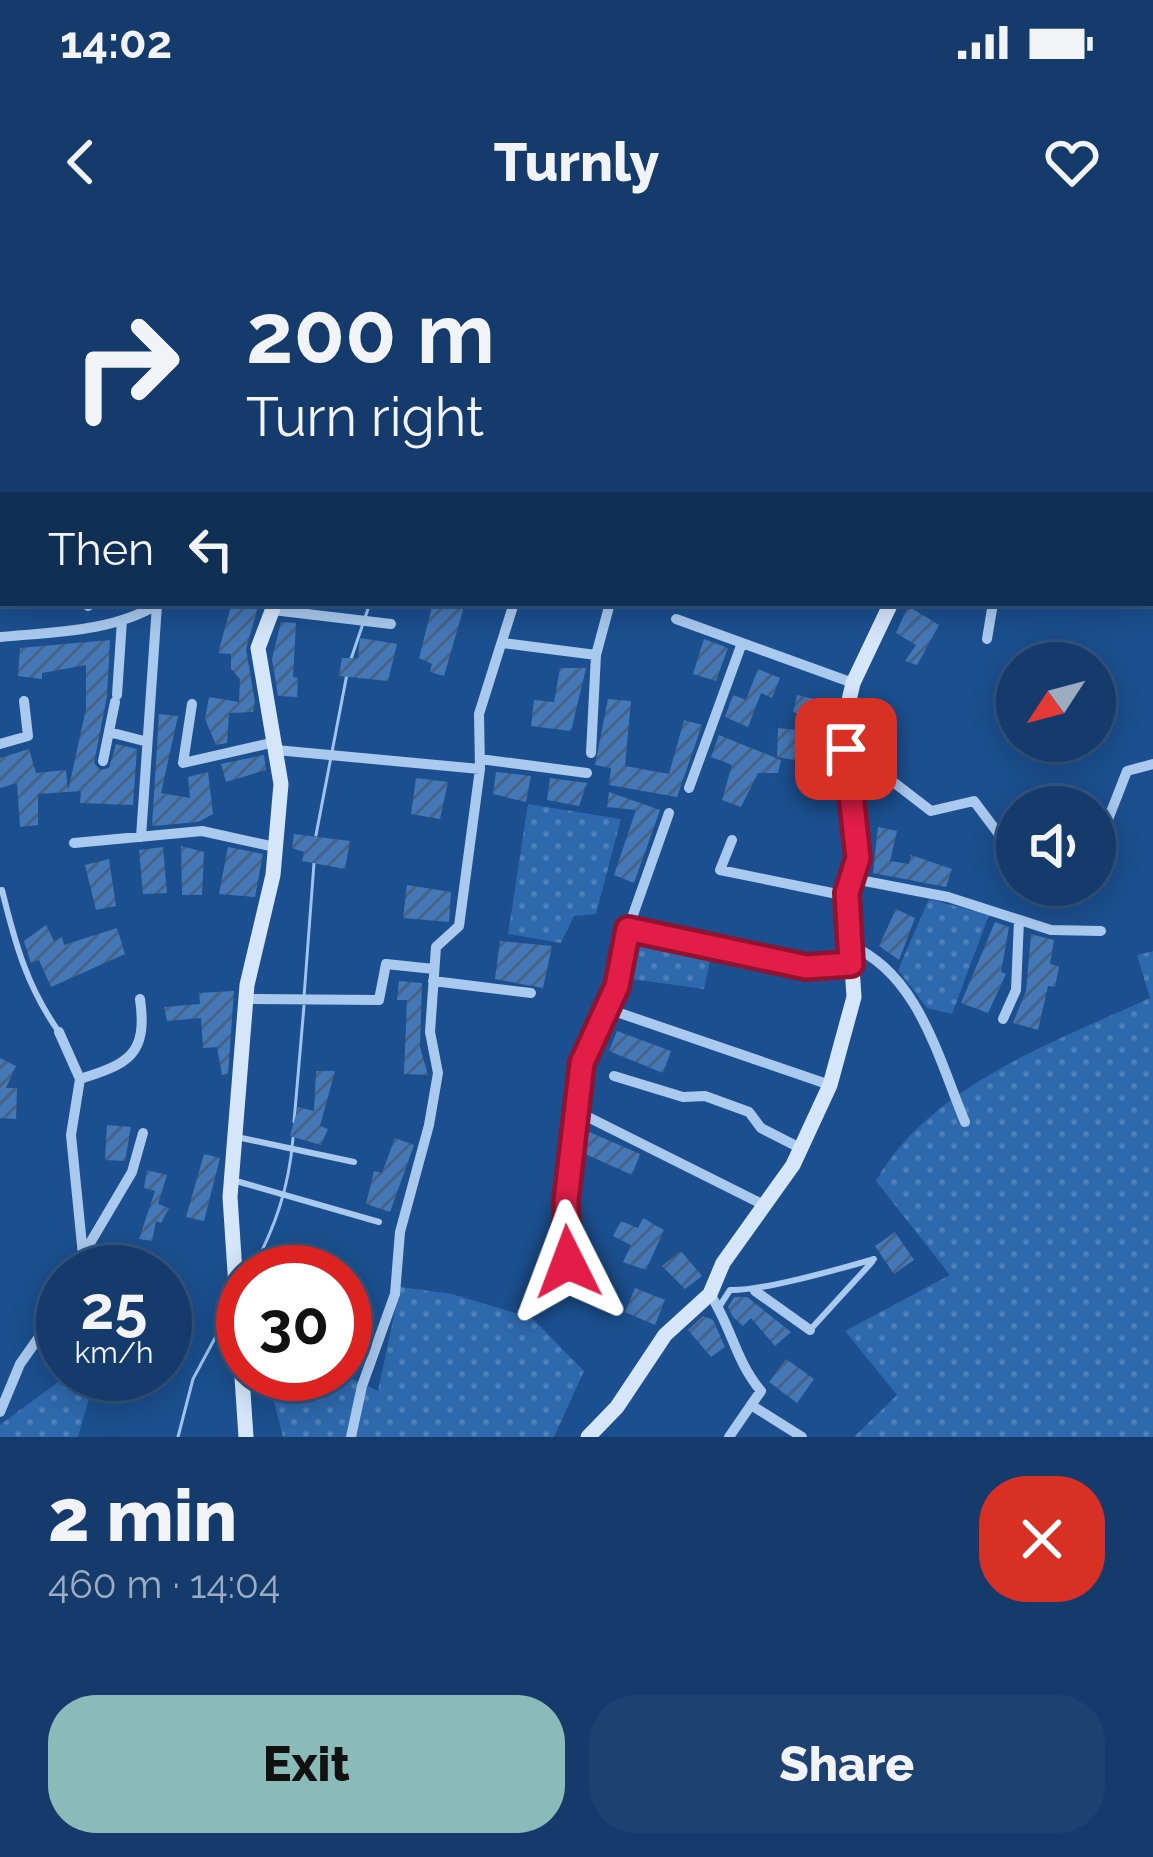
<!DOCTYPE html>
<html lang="en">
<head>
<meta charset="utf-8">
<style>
	body { margin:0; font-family:Raleway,sans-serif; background:#1d4271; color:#f1f3f6; height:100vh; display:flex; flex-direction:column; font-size:45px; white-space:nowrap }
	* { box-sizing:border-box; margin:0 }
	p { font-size:39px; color:#9dadc1 }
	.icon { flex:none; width:66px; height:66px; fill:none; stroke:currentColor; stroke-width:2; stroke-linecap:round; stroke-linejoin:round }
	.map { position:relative; height:1197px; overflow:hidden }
	.panel { display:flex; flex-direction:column; background:#143b6b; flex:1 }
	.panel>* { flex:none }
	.top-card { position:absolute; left:0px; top:0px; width:1155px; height:366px; box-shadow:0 6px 30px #0003,0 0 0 3px #33557e; background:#143b6b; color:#f1f3f6; overflow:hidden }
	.needle { width:78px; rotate:234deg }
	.controls { position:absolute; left:996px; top:402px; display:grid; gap:24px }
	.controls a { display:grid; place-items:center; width:120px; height:120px; border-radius:50%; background:#143b6b; box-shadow:0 6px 30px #0003,0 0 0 3px #33557e; font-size:60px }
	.speed { position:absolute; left:36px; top:1005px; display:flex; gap:24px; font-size:60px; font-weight:700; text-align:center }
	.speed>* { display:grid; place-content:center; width:156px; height:156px; border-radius:50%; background:#143b6b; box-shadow:0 6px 30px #0003,0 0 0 3px #33557e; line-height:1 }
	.speed small { font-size:30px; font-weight:400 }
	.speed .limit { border:18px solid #d22; background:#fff; color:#111 }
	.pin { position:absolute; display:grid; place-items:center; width:102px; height:102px; color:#fff; margin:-51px; border-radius:24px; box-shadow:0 6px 18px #0006 }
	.me { position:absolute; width:132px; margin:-66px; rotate:357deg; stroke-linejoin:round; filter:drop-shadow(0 0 9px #0008) }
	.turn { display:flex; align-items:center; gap:42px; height:252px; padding:0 48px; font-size:54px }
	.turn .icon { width:156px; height:156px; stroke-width:2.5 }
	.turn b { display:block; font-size:84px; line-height:102px }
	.then { display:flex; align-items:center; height:114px; padding:0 48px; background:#0003; gap:24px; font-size:45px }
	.round { display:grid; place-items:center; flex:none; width:126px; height:126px; border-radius:48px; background:#1d4271 }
	.summary { display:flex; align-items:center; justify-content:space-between; height:204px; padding:0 48px }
	h1 { font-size:72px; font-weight:800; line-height:90px }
	.cta { display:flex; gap:24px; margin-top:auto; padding:24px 48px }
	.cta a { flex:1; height:138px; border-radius:48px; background:#8bbbb9; color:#111; font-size:48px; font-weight:800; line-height:138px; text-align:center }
	.cta a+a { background:#1d4271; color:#f1f3f6 }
	.status { display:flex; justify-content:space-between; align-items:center; height:84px; padding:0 60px; background:#143b6b; direction:ltr }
	.status svg { height:33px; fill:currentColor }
	header { display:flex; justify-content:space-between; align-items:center; height:156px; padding:0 48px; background:#143b6b; font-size:54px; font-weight:800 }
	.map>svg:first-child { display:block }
</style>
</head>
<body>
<div class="status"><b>14:02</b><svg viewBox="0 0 49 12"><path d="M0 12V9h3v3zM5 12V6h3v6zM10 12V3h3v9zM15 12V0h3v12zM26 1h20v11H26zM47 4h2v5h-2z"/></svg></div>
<header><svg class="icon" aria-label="back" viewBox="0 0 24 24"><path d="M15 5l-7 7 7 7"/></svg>Turnly<svg class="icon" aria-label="heart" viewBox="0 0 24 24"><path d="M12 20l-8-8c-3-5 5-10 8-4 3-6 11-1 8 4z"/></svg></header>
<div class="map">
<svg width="1153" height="1197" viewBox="0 0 1153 1197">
	<defs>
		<pattern id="green-dots" width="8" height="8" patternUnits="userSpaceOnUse" patternTransform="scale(3)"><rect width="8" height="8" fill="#2e69ad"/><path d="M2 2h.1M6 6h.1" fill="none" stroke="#4d80b9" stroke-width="1.8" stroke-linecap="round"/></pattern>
		<pattern id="building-hatch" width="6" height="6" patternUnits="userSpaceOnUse" patternTransform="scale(3)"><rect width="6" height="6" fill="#4478b7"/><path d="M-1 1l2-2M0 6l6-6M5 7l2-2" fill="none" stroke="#486282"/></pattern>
	</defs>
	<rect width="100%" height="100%" fill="#1b4f8f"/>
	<!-- green -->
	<path fill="url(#green-dots)" d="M528 564 621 579 596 674 574 676 561 703 508 694Z
		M929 659 989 675 952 774 927 768 898 730Z
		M632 694 712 711 704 749 624 738Z
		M1153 711V1197H854L897 1155 845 1091 950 1035 876 941C930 846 1054 802 1150 758L1137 715Z
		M400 1047 452 1054 532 1078 584 1131 554 1197H283L267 1134H342L378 1151Z
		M69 1134H96L78 1197H0V1185Z"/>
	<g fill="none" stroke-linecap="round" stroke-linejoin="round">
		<!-- stream -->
		<path stroke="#9cc4f0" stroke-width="3" d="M494 0 495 3
			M351 419 370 363
			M316 595 347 434
			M304 757 314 623
			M294 882 304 766
			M251 1032C275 988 289 948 293 898
			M178 1197 193 1139 229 1072"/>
	</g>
	<!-- building -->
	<path fill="url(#building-hatch)" d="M232 363H259L246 409 255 462 253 472 229 473 227 503 216 505 205 479 209 457 239 462 240 439 231 429V414L218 413Z
		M433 363H465L444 436 430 432 432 424 419 418Z
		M908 366 939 385 917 425 905 421 916 405 896 393Z
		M281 382 296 383 293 437 298 438 297 457 278 456 272 419Z
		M360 398 397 404 388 441 339 436 342 418H358Z
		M704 399 728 408 716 441 693 434Z
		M110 400 107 456 94 523 100 530 109 528 116 504 137 509 133 565 80 563 81 551 38 554V585L20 587 17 543 0 548V518L29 509 36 533 66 530 68 551 86 469V425L42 433V439L18 436 20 408Z
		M560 428H586L571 491 531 486 534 460 554 462Z
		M758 429 780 438 772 458 761 453 748 487 725 477 733 455 746 460Z
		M797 455 836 464 831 483 793 472Z
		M608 459 631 461 625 526 669 534 684 480 702 485 677 557 609 545 611 528 595 525Z
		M159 474 178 476 161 553 190 558 188 537 208 532 213 574 198 582 152 586Z
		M778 488 805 491 800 521 777 517Z
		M719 495 781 520 778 533H758L741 567 722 560 732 525 711 517Z
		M264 515 266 530 226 542 221 524Z
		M496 532 531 536 526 562 493 554Z
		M416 538 448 542 440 579 411 574Z
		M550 538 587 543 579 566 547 560Z
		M609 552 660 570 634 643 614 635 636 570 607 567Z
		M878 587 897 591 890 621 909 624 911 615 952 629 946 647 873 633Z
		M294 594 350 601 345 629 302 621 304 612 292 608Z
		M181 606 204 612 202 655H182Z
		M163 607 167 653 143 654 139 610Z
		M228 607 263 614 255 657 219 654Z
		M109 619 116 666 96 670 85 625Z
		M407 645 451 652 449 682 403 678Z
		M896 669 915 678 899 720 879 706Z
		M995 682 1009 687 1001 732 1006 734 988 773 961 763Z
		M46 685 54 701 62 697 64 705 117 688 125 714 51 747 39 720 31 723 24 701Z
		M1031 694 1054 700 1050 724 1059 726 1055 747 1048 746 1038 790 1013 783 1026 751Z
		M500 701 552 706 543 748 495 739Z
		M399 741 422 743 420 807 428 835 404 834 407 760H397Z
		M234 751 228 834 222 835 217 807 203 808 201 778 167 781 164 767 200 764 199 753Z
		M617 791 671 811 663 833 609 811Z
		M0 818 16 826 6 848H17L16 879 0 878Z
		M316 831H335L320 886 328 889 321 905 290 896 298 867 314 871Z
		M107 885 131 887 125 921 105 920Z
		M587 891 640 914 632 935 583 913Z
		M395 898 414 905 390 972 366 964 374 931 382 933Z
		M204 914 220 918 204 981 186 977Z
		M147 930 167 935 158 964 169 968 161 983 156 981 152 1001 139 999 155 951 144 948Z
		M643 978 664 990 646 1030 623 1022 631 1005 613 996 621 981 638 988Z
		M895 992 914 1020 894 1034 875 1006Z
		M681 1011 702 1036 685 1049 662 1026Z
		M635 1048 665 1060 655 1085 625 1072Z
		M734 1057H747L791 1092 775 1106 751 1078 743 1086 733 1077 728 1067Z
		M703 1076 713 1080 725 1107 711 1117 688 1090Z
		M786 1119 814 1139 797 1163 769 1142Z"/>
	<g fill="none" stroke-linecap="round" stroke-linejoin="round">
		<!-- path -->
		<path stroke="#a9c9ee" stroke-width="3" stroke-dasharray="6 9" stroke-linecap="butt" d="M467 0 475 3"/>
		<!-- lane -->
		<path stroke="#a9c9ee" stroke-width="6" d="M767 3 771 0
			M2 650C15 703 27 747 59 792
			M237 897 354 922
			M236 941 379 982
			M719 1067 730 1050C763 1051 839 1029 874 1019
			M810 1090 872 1022"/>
		<!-- street -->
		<path stroke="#a9c9ee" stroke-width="10" d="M811 0 813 3
			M0 265 3 267
			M88 366 92 363
			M273 370 391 384
			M676 379 853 443
			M0 397C53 392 114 392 160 363
			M987 399 993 363
			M503 403 596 415
			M117 455 122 380
			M192 464 183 523 275 502
			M109 492 144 501
			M0 504 28 496 24 461
			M276 510 480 529
			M591 513 596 415 610 363
			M480 519 587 533
			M103 521 115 462
			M848 536 892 541 931 571 974 561 1004 601 1017 599
			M689 548 742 403
			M669 573 628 689 806 727 851 724
			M1095 584 1107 582 1127 531 1153 524
			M141 597 157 365
			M732 600 720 630 847 656
			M74 603 202 591 275 607
			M849 638 948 657 1051 690 1101 691
			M628 689 617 746 582 823 580 873 766 966
			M849 705C918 732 939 820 965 882
			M433 741 531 753
			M246 759 379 760 386 724 434 729
			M608 769 830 845
			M1003 779 1016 750 1019 680
			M59 792 80 839
			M614 836 683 857 705 856 749 872 761 888 802 909
			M83 1015 132 932 143 893
			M78 1032 83 1015 71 895 80 839C128 824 148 815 140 759
			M755 1051 810 1090
			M710 1054C731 1086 736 1122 761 1151L751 1165 802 1197
			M559 1056 569 1021 565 961 580 873
			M0 1172 20 1124 63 1063
			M351 1197 362 1146 395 1054 400 992 429 885 438 833 430 792 436 707 459 686 480 529 479 474 514 363
			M729 1197 751 1165"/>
		<!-- secondary -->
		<path stroke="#d6e6fa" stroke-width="15" d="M69 3 71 0
			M278 3V0
			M1004 3 1005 0
			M0 140 3 135
			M246 1197 230 957 247 745 273 635 281 544 258 408 275 363
			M588 1197 617 1167 665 1095 710 1054 723 1023 793 925 830 845 854 757 847 653 858 618 844 482 853 443 891 363"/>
	</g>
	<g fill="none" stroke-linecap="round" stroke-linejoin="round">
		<defs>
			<path id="route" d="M568 1022 566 961 582 823 617 746 628 689 806 727 851 724 847 653 858 618 846 509"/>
		</defs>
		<!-- route casing -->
		<use href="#route" stroke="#92132f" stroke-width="30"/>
		<!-- route -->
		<use href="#route" stroke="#e11d48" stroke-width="21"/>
	</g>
</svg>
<div class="controls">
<a><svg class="needle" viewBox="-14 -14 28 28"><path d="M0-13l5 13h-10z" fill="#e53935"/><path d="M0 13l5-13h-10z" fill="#9dadc1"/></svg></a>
<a><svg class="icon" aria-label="sound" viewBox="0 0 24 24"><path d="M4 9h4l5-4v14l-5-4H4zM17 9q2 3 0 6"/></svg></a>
</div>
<div class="speed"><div>25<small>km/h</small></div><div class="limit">30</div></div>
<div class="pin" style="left:846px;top:509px;background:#d93025"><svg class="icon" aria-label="arrive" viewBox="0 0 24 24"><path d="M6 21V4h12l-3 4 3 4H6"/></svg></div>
<svg class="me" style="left:568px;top:1022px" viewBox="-20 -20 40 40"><path d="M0-17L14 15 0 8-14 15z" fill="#e11d48" stroke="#fff" stroke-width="4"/></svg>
<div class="top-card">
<div class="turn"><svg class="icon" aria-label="right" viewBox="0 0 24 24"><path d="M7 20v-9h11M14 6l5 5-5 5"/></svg><div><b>200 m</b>Turn right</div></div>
<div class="then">Then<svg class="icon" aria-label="left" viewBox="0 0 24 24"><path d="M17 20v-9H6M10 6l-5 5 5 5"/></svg></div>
</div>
</div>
<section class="panel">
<div class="summary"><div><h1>2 min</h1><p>460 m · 14:04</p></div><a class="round" style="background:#d93025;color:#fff"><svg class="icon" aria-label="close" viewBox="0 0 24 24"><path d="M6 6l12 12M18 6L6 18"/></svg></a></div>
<div class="cta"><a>Exit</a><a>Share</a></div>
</section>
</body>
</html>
